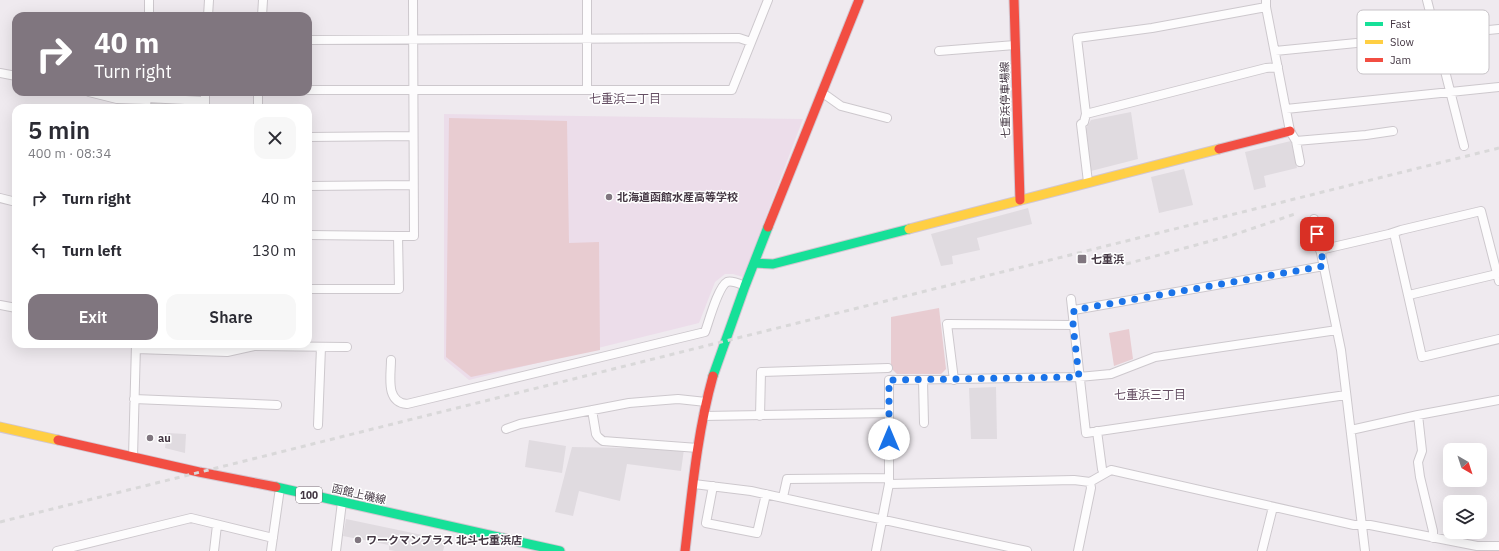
<!DOCTYPE html>
<html lang="en">
<head>
<meta charset="utf-8">
<style>
	body { margin:0; font-family:"IBM Plex Sans","Noto Sans JP",sans-serif; background:#f7f7f7; color:#2b2b33; height:100vh; display:flex; flex-direction:column; font-size:15px; white-space:nowrap }
	* { box-sizing:border-box; margin:0 }
	p { font-size:13px; color:#7c7c81 }
	.icon { flex:none; width:22px; height:22px; fill:none; stroke:currentColor; stroke-width:2; stroke-linecap:round; stroke-linejoin:round }
	.map { position:relative; flex:1; overflow:hidden }
	.panel { position:absolute; left:12px; top:104px; width:300px; height:244px; display:flex; flex-direction:column; background:#fff; border-radius:12px; box-shadow:0 4px 16px #0002 }
	.panel>* { flex:none }
	.banner { position:absolute; left:12px; top:12px; width:300px; height:84px; border-radius:12px; box-shadow:0 4px 16px #0002; background:#80767f; color:#fff; overflow:hidden }
	.needle { width:26px; rotate:141deg }
	.tools { position:absolute; left:1443px; top:443px; display:grid; gap:8px }
	.tools a { display:grid; place-items:center; width:44px; height:44px; border-radius:8px; background:#fff; box-shadow:0 4px 16px #0002; font-size:20px }
	.pin { position:absolute; display:grid; place-items:center; width:34px; height:34px; color:#fff; margin:-17px; border-radius:8px; box-shadow:0 2px 6px #0006 }
	.me { position:absolute; width:44px; margin:-22px; rotate:0deg; stroke-linejoin:round; filter:drop-shadow(0 0 3px #0008) }
	.turn { display:flex; align-items:center; gap:14px; height:84px; padding:0 16px; font-size:18px }
	.turn .icon { width:52px; height:52px; stroke-width:2.5 }
	.turn b { display:block; font-size:28px; line-height:34px }
	.round { display:grid; place-items:center; flex:none; width:42px; height:42px; border-radius:12px; background:#f7f7f7 }
	.head { display:flex; align-items:center; justify-content:space-between; height:68px; padding:0 16px }
	h1 { font-size:24px; font-weight:600; line-height:30px }
	.button { display:flex; gap:8px; margin-top:auto; padding:8px 16px }
	.button a { flex:1; height:46px; border-radius:12px; background:#80767f; color:#fff; font-size:16px; font-weight:600; line-height:46px; text-align:center }
	.button a+a { background:#f7f7f7; color:#2b2b33 }
	ul { padding:0; list-style:none }
	li { display:flex; align-items:center; gap:12px; height:52px; padding:0 16px }
	li div { flex:1 }
	li b { display:block; font-size:15px }
	li em { font-style:normal }
	.map>svg:first-child { display:block }
</style>
</head>
<body>
<div class="map">
<svg width="1499" height="551" viewBox="0 0 1499 551">
	<rect width="100%" height="100%" fill="#efeaef"/>
	<!-- education -->
	<path fill="#ecddea" d="M444 114 803 119 743 277 733 274H725L715 282 699 323 469 380 444 359Z"/>
	<!-- green -->
	<path fill="#e8ccd1" d="M449 118 567 121 569 243 599 242 600 350 471 377 446 357Z
		M939 308 946 369 941 374H897L891 368V317Z
		M1129 329 1133 359 1114 366 1109 333Z"/>
	<!-- parking -->
	<path fill="#e0dbe0" d="M1131 112 1138 159 1091 171 1085 130 1091 120Z
		M1291 141 1297 168 1264 176 1266 187 1254 190 1245 152Z
		M1184 169 1193 205 1159 213 1151 177Z
		M1028 208 1032 224 977 238 980 250 952 256 953 264 941 266 931 234Z
		M996 387 997 439H971L969 388Z
		M167 433 186 434 185 453 165 448Z
		M529 440 566 446 562 473 525 467Z
		M572 447 684 449 681 471 627 464 620 501 579 491 573 516 555 512Z
		M346 519 446 540 443 551H395L389 550V545L343 536Z"/>
	<g fill="none" stroke-linecap="round" stroke-linejoin="round">
		<defs>
			<path id="street" d="M1266 0V7L1290 131 1296 141 1366 135 1393 131
				M1427 0 1464 146
				M1266 7 1152 28 1077 38 1086 114 1266 68 1278 67
				M149 16V0
				M208 16 209 0
				M262 16 263 0
				M308 40 739 38 751 42
				M939 51 1015 45
				M1275 51 1499 29
				M0 73 16 76
				M587 89V0
				M308 90H732L768 0
				M89 92 117 99 146 100
				M827 96 841 106 887 118
				M146 98 205 101
				M146 108 147 92
				M205 108V92
				M258 108V92
				M1286 109 1499 87
				M1086 114 1084 122 1081 124 1088 182
				M308 137 413 136
				M1296 141 1300 162
				M308 186 413 185
				M0 198 16 202
				M1314 219 1341 350 1365 551
				M1394 233 1422 357 1499 339
				M308 235 398 236
				M1320 250 1389 234 1401 230 1481 211 1499 281
				M308 289H399L398 236H414L413 0
				M1409 295 1497 274
				M1071 299 1086 433 1346 395
				M0 305 16 308
				M1074 310 1324 266
				M136 349 227 352 254 346 347 347
				M391 360C391 376 385 402 407 404L705 332C709 321 718 287 727 282 732 280 740 284 745 286
				M923 380 924 423
				M954 380 947 324 1073 325
				M134 399 277 405
				M592 410 596 434 598 437 603 441 698 448
				M1418 415 1422 451 1418 462 1420 477 1433 531V538
				M703 416 889 413
				M760 416 761 372 888 368
				M318 425 321 347
				M506 429 520 424 629 403 653 401 678 399 706 402
				M1351 430 1418 415 1499 400
				M1097 431 1102 469 1104 474
				M133 457 136 345
				M694 484 751 491 1027 551
				M889 484 1074 480 1090 482 1111 470 1354 525H1370L1477 546H1499
				M713 486 706 523 757 533 766 494
				M783 497 787 479 889 478
				M57 551 191 518 273 538
				M214 551 217 525
				M271 551 280 488
				M336 551 342 502
				M876 551 889 484V380L1079 377 1111 374 1155 357 1337 330
				M1078 551 1091 488 1090 482
				M1262 551 1273 507"/>
			<path id="fast" d="M754 263 773 264 909 229
				M713 376 745 286 768 227
				M276 487 560 551"/>
			<path id="slow" d="M909 229 1219 149
				M0 427 58 440"/>
			<path id="jam" d="M1014 0 1020 200
				M1219 149 1290 131
				M768 227 859 0
				M58 440 199 472 276 487
				M685 551C692 492 697 433 713 376"/>
		</defs>
		<!-- street casing -->
		<use href="#street" stroke="#cdc8cd" stroke-width="10"/>
		<!-- fast casing -->
		<use href="#fast" stroke="#d2c6d0" stroke-width="11"/>
		<!-- slow casing -->
		<use href="#slow" stroke="#d2c6d0" stroke-width="11"/>
		<!-- jam casing -->
		<use href="#jam" stroke="#d2c6d0" stroke-width="11"/>
		<!-- street -->
		<use href="#street" stroke="#fdfcfd" stroke-width="8"/>
		<!-- fast -->
		<use href="#fast" stroke="#16e098" stroke-width="9"/>
		<!-- slow -->
		<use href="#slow" stroke="#ffcf43" stroke-width="9"/>
		<!-- jam -->
		<use href="#jam" stroke="#f24e42" stroke-width="9"/>
		<!-- rail -->
		<path stroke="#d9d8d9" stroke-width="3" stroke-dasharray="5 5" stroke-linecap="butt" d="M1126 264 1233 235 1295 214
			M0 522 1499 148"/>
	</g>
	<g fill="none" stroke-linecap="round" stroke-linejoin="round">
		<!-- route -->
		<path stroke="#1a73e8" stroke-width="7" stroke-dasharray="0 12.6" d="M889 439V380L1079 377 1073 325 1074 310 1324 266 1317 234"/>
	</g>
	<!-- markers -->
	<g fill="#80767f" stroke="#fff" stroke-width="1.5">
		<circle cx="609" cy="197" r="4"/>
		<rect x="1077" y="254" width="10" height="10" rx="2"/>
		<circle cx="150" cy="438" r="4"/>
		<circle cx="358" cy="540" r="4"/>
	</g>
	<g text-anchor="middle" dominant-baseline="central" stroke-width="3" stroke-linejoin="round" paint-order="stroke">
		<!-- shield labels -->
		<rect fill="#fff" stroke="#7c737b" stroke-width="1" x="296" y="487" width="26" height="16" rx="3"/>
		<g font-size="10" font-weight="bold" fill="#443743">
			<text x="309" y="495">100</text>
		</g>
		<!-- street labels -->
		<g font-size="11" fill="#443743" stroke="#fff">
			<text transform="translate(1005 100) rotate(-91)">七重浜停車場線</text>
			<text transform="translate(359 494) rotate(13)">函館上磯線</text>
		</g>
		<!-- poi labels -->
		<g font-size="11" font-weight="bold" fill="#443743" stroke="#fff" text-anchor="start">
			<text x="617" y="197">北海道函館水産高等学校</text>
			<text x="1091" y="259">七重浜</text>
			<text x="158" y="438">au</text>
			<text x="366" y="540">ワークマンプラス 北斗七重浜店</text>
		</g>
		<!-- neighbourhood labels -->
		<g font-size="12" fill="#664f64" stroke="#fff">
			<text x="625" y="98">七重浜二丁目</text>
			<text x="1150" y="394">七重浜三丁目</text>
		</g>
	</g>
	<!-- legend -->
	<rect x="1357" y="10" width="132" height="64" rx="6" fill="#fff" stroke="#c7c3c7" stroke-width="1"/>
	<rect x="1365" y="22" width="18" height="4" fill="#16e098"/>
	<rect x="1365" y="40" width="18" height="4" fill="#ffcf43"/>
	<rect x="1365" y="58" width="18" height="4" fill="#f24e42"/>
	<g font-size="11" fill="#443743">
		<text x="1390" y="28">Fast</text>
		<text x="1390" y="46">Slow</text>
		<text x="1390" y="64">Jam</text>
	</g>
</svg>
<div class="tools">
<a><svg class="needle" viewBox="-14 -14 28 28"><path d="M0-13l5 13h-10z" fill="#e53935"/><path d="M0 13l5-13h-10z" fill="#7c7c81"/></svg></a>
<a><svg class="icon" aria-label="layers" viewBox="0 0 24 24"><path d="M12 4l9 5-9 5-9-5zM3 14l9 5 9-5"/></svg></a>
</div>
<div class="pin" style="left:1317px;top:234px;background:#d93025"><svg class="icon" aria-label="arrive" viewBox="0 0 24 24"><path d="M6 21V4h12l-3 4 3 4H6"/></svg></div>
<svg class="me" style="left:889px;top:439px" viewBox="-20 -20 40 40"><circle r="19" fill="#fff"/><path d="M0-13L10 11 0 6-10 11z" fill="#1a73e8"/></svg>
<div class="banner">
<div class="turn"><svg class="icon" aria-label="right" viewBox="0 0 24 24"><path d="M7 20v-9h11M14 6l5 5-5 5"/></svg><div><b>40 m</b>Turn right</div></div>
</div>
<section class="panel">
<div class="head"><div><h1>5 min</h1><p>400 m · 08:34</p></div><a class="round"><svg class="icon" aria-label="close" viewBox="0 0 24 24"><path d="M6 6l12 12M18 6L6 18"/></svg></a></div>
<ul>
<li><svg class="icon" aria-label="right" viewBox="0 0 24 24"><path d="M7 20v-9h11M14 6l5 5-5 5"/></svg><div><b>Turn right</b></div><em>40 m</em></li>
<li><svg class="icon" aria-label="left" viewBox="0 0 24 24"><path d="M17 20v-9H6M10 6l-5 5 5 5"/></svg><div><b>Turn left</b></div><em>130 m</em></li>
</ul>
<div class="button"><a>Exit</a><a>Share</a></div>
</section>
</div>
</body>
</html>
